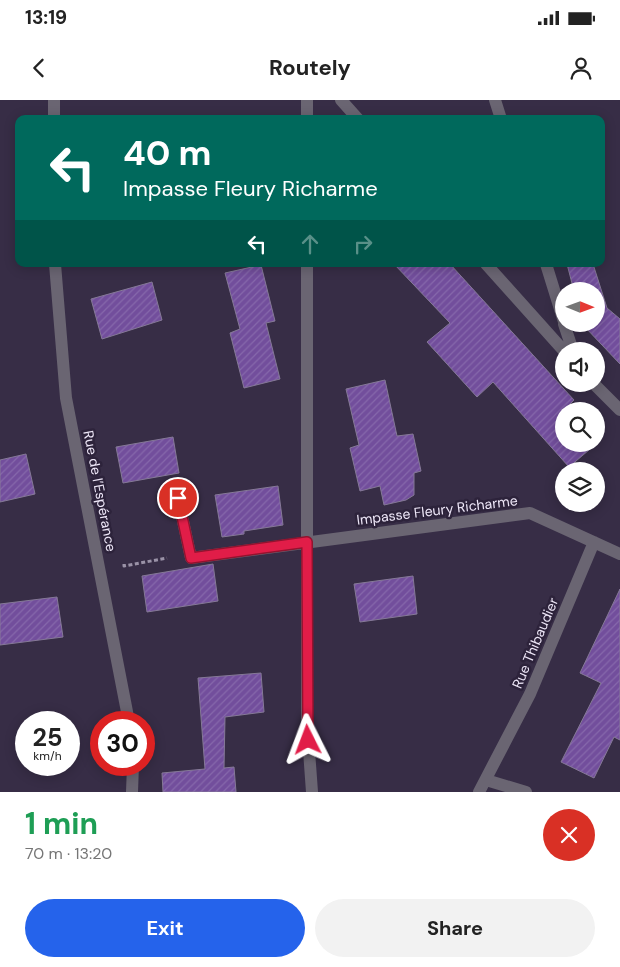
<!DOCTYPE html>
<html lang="en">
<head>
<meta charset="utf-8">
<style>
	body { margin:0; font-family:"DM Sans",sans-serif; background:#f2f2f2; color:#222; height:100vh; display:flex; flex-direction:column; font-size:19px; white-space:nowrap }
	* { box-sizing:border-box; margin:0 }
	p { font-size:16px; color:#767676 }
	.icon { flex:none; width:28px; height:28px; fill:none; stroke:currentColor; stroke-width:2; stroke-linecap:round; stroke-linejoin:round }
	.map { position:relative; height:692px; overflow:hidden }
	.drawer { display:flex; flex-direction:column; background:#fff; flex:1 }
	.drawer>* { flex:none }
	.banner { position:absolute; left:15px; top:15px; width:590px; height:152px; border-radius:10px; box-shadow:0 2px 12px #0003; background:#00695c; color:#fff; overflow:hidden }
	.needle { width:32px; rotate:91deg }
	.buttons { position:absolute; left:555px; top:182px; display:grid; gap:10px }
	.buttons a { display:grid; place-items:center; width:50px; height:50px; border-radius:50%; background:#fff; box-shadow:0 2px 12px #0003; font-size:25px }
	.speed { position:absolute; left:15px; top:611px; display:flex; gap:10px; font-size:25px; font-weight:700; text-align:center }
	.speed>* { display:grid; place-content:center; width:65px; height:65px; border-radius:50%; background:#fff; box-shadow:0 2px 12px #0003; line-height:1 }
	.speed small { font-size:12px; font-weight:400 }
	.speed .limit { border:8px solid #d22; background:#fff; color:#111 }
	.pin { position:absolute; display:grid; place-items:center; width:42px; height:42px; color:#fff; margin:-21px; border:2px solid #fff; border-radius:50%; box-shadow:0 1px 5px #0007 }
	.me { position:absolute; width:55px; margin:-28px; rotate:357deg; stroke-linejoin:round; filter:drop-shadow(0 0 4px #0008) }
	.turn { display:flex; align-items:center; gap:18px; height:105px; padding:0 25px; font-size:22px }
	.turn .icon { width:65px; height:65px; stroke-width:2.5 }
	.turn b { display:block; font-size:35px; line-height:42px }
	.lanes { display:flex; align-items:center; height:48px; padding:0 25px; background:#0003; justify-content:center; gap:25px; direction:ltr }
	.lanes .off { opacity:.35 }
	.round { display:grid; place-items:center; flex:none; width:52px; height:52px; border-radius:26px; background:#f2f2f2 }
	.headline { display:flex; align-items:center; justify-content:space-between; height:85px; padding:0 25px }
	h1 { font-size:30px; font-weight:700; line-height:38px; color:#1e9e55 }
	.primary-button { display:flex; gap:10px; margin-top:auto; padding:10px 25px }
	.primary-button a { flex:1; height:58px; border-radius:30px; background:#2563eb; color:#fff; font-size:20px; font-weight:700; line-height:58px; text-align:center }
	.primary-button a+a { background:#f2f2f2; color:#222 }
	.status { display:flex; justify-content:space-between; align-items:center; height:35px; padding:0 25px; background:#fff; direction:ltr }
	.status svg { height:14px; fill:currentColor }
	header { display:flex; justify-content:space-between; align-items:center; height:65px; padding:0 25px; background:#fff; font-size:22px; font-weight:700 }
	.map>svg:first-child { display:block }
</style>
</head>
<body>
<div class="status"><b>13:19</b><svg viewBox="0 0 49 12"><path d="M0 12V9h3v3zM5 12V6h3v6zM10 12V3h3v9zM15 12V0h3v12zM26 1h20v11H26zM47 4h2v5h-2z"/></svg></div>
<header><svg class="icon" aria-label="back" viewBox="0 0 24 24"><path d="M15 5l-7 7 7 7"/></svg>Routely<svg class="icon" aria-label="person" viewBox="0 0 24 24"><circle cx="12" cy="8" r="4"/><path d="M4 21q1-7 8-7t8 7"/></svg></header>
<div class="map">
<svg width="620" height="692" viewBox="0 0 620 692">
	<defs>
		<pattern id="building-hatch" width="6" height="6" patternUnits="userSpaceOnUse" patternTransform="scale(1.25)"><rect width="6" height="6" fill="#724e9c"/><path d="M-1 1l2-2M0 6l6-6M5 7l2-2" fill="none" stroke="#8668ab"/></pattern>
	</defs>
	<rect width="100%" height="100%" fill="#372d46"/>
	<!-- building -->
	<path fill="url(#building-hatch)" stroke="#857997" d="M394 164H450L574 300 568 306 573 311H564V344H596L569 367 493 282 477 297 427 242 450 223Z
		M567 164H593L607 208 620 219V264L584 226V224H596V191H574Z
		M261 165 275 221 266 223 280 279 244 288 230 233 240 229 225 173Z
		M152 182 162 220 102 239 91 199Z
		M385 280 397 336 413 334 421 371 414 373V395L406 400 384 405 380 386 360 391 350 348 359 345 346 289Z
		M173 337 179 373 123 383 116 347Z
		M26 354 35 394 0 402V360Z
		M278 386 283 425 244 431V434L222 437 215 395Z
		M213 464 218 501 147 512 142 476Z
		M413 476 417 514 360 522 354 484Z
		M620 489V640L614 637 594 678 561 662 601 583 580 573Z
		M57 497 63 537 0 545V504Z
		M261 573 264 612 225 617 224 668 234 667 236 692H163L162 673 205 669 198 578Z"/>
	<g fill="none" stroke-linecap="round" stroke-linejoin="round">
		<!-- path -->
		<path stroke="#9a92a7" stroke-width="3" stroke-dasharray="4 2.5" stroke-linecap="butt" d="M124 464V466L167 458"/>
		<!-- service -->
		<path stroke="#6a6572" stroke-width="12" d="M486 680 526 692"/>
		<!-- minor -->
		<path stroke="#6a6572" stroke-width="12" d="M341 0 358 19
			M495 0 501 19
			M54 19V0
			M307 19V0
			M55 164 66 298 129 622
			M307 164V623L312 692
			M486 164 564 251
			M546 164 564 222
			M564 224 573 251
			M594 284 620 310
			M178 398 191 458 530 413 620 454
			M132 692 133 665
			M479 692 530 594 594 442"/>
	</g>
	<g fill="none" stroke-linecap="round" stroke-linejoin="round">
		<defs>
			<path id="route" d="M178 398 191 458 307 442 308 640"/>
		</defs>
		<!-- route casing -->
		<use href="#route" stroke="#92132f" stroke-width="12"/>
		<!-- route -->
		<use href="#route" stroke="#e11d48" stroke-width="9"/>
	</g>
	<g text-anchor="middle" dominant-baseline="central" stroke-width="5" stroke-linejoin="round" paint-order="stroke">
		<!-- street labels -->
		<g font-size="14" fill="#eee7f8" stroke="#2d233b">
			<text transform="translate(100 391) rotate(79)">Rue de l’Espérance</text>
			<text transform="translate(437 410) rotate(-7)">Impasse Fleury Richarme</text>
			<text transform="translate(535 543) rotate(-67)">Rue Thibaudier</text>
		</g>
	</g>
</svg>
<div class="buttons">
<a><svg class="needle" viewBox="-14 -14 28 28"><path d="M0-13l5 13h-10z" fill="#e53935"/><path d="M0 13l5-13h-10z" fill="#767676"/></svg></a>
<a><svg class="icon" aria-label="sound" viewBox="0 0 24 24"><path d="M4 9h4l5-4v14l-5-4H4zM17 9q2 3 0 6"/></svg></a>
<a><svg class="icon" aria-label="search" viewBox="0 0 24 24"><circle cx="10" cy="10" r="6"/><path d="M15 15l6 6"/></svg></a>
<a><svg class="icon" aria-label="layers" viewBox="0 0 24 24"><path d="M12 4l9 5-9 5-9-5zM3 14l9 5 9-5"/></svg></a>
</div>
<div class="speed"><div>25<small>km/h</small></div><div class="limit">30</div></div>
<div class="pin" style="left:178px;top:398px;background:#d93025"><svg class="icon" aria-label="arrive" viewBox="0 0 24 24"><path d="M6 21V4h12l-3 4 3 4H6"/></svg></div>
<svg class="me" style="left:308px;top:640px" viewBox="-20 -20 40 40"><path d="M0-17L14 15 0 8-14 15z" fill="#e11d48" stroke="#fff" stroke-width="4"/></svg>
<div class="banner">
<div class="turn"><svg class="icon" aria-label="left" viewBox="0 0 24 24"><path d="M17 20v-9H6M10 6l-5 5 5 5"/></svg><div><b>40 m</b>Impasse Fleury Richarme</div></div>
<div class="lanes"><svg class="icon" aria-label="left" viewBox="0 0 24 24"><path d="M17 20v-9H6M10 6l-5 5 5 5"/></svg><svg class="icon off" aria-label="ahead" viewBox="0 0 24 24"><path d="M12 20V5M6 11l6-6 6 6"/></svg><svg class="icon off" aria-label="right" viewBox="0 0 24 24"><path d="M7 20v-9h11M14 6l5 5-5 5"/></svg></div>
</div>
</div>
<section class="drawer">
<div class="headline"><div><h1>1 min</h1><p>70 m · 13:20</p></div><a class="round" style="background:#d93025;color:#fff"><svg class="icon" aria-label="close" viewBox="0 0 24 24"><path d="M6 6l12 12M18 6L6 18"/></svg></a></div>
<div class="primary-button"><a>Exit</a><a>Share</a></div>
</section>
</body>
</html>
